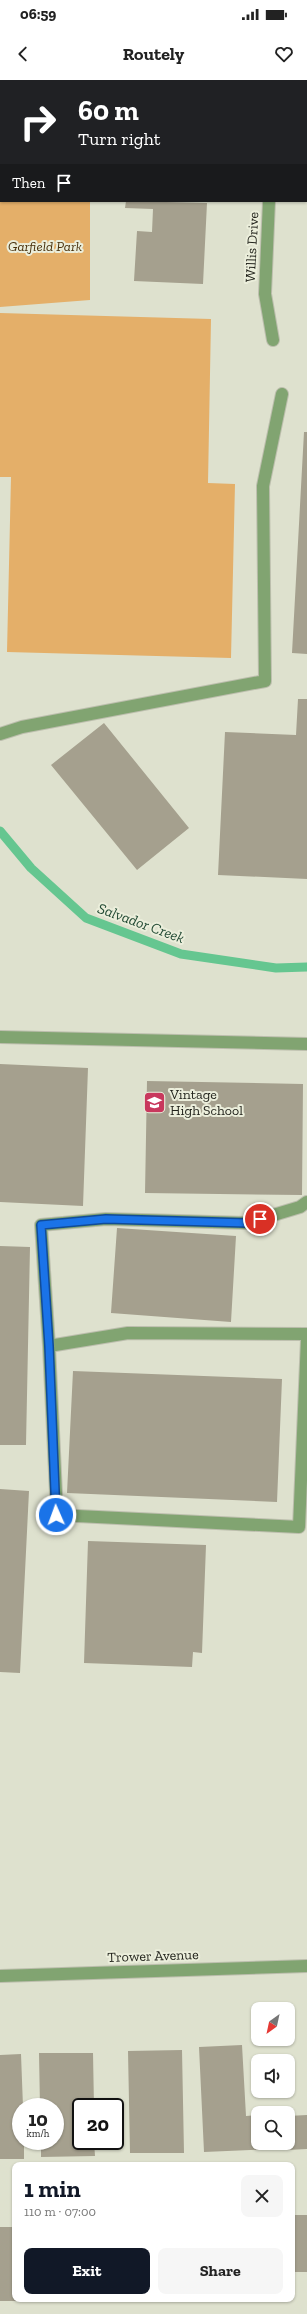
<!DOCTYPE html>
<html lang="en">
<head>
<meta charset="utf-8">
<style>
	body { margin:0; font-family:"Zilla Slab",serif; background:#f6f6f6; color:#222; height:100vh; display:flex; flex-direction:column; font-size:15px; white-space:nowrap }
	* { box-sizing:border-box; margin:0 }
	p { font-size:13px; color:#767676 }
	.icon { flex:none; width:22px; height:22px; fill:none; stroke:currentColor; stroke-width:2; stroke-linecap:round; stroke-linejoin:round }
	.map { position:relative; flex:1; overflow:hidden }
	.panel { position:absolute; left:12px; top:2082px; width:283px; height:140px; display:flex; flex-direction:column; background:#fff; border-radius:8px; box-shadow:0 1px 3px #0004 }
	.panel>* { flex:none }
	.guide { position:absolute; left:0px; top:0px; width:307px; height:122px; box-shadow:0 1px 3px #0004; background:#202124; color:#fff; overflow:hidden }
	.needle { width:26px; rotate:213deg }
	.buttons { position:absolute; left:251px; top:1922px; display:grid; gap:8px }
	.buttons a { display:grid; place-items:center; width:44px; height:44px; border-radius:8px; background:#fff; box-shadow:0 1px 3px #0004; font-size:20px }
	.speed { position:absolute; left:12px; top:2018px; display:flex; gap:8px; font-size:20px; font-weight:700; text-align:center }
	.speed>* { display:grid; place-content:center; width:52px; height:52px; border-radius:50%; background:#fff; box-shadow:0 1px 3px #0004; line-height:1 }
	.speed small { font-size:10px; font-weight:400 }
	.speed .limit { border:2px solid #111; border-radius:6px; background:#fff; color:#111 }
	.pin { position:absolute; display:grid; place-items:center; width:34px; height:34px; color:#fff; margin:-17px; border:2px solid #fff; border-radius:50%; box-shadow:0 1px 4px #0007 }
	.me { position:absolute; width:44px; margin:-22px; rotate:358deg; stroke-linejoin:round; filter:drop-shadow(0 0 3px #0008) }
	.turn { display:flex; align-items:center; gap:14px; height:84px; padding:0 12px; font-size:18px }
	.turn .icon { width:52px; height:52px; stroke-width:2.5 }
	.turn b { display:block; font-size:28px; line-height:34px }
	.then { display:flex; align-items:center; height:38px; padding:0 12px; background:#0003; gap:8px; font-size:15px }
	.round { display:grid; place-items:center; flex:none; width:42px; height:42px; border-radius:8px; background:#f6f6f6 }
	.headline { display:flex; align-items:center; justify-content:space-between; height:68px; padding:0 12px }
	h1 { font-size:24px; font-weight:800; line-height:30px; color:#111827 }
	.cta { display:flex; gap:8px; margin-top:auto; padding:8px 12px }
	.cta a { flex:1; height:46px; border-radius:8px; background:#111827; color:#fff; font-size:16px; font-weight:800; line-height:46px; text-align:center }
	.cta a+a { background:#f6f6f6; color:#222 }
	.status { display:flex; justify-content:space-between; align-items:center; height:28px; padding:0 20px; background:#fff; direction:ltr }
	.status svg { height:11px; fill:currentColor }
	header { display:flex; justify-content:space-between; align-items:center; height:52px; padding:0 12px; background:#fff; font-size:18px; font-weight:800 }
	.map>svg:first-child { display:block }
</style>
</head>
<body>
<div class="status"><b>06:59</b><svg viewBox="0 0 49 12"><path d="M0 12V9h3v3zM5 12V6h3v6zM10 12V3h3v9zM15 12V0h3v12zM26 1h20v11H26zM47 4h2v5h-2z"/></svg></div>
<header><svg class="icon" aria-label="back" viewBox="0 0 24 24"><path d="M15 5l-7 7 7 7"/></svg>Routely<svg class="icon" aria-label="heart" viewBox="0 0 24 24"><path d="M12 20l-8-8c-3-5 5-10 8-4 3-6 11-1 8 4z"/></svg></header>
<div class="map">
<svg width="307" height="2234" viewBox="0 0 307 2234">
	<rect width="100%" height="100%" fill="#dee1ce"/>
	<!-- green -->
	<path fill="#e4af69" d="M0 0H91L1 1V121H90V220L0 227Z
		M0 233 211 239 208 403 235 404 231 578 7 572 11 397H0Z"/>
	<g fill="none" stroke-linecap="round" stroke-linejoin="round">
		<!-- stream -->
		<path stroke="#65c690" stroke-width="9" d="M0 751 31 788 86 838 181 874 276 888 307 887"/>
	</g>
	<!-- building -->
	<path fill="#a5a08e" d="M126 121 207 123 203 204 134 201 137 151 152 152 153 129 125 128Z
		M304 352H307V574L292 573Z
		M298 619H307V799L218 795 225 652 296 655Z
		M104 643 189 748 137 790 51 685Z
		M0 984 88 988 83 1126 0 1122Z
		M147 1001 303 1004 302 1115 145 1113Z
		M117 1148 236 1156 231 1242 111 1233Z
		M0 1166 30 1167 26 1365H0Z
		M73 1291 282 1299 277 1422 67 1413Z
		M0 1409 29 1411 20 1593 0 1592Z
		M88 1461 206 1465 202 1573 193 1572 192 1587 84 1583Z
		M242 1965 246 2036 258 2035V2063H276V2069L204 2072 199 1967Z
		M182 1970 184 2073H130L128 1971Z
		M39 1973H93L94 2027H81V2061H94L95 2076 41 2077V2061H55V2027H40Z
		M21 1974 23 2027 21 2061H24V2079H0V1975Z
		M307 2035V2069L287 2070 288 2036Z
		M292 2135H307V2192H292Z
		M0 2147H15V2219H29V2221H0Z"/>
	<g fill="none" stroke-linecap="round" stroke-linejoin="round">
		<defs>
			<path id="minor" d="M274 1V0
				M306 16H307
				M269 121 265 214 273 260
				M0 654 22 647 265 601 263 406 282 314
				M0 957 307 964
				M307 1254 128 1253 49 1266 57 1435 299 1447 307 1259
				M49 1266 41 1145 106 1139 247 1143 300 1127 307 1122
				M0 1896 307 1886"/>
		</defs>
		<!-- minor casing -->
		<use href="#minor" stroke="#bcbead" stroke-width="14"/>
		<!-- minor -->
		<use href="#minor" stroke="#81a471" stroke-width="12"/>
	</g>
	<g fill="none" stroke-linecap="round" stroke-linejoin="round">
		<defs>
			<path id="route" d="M56 1435 49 1266 41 1145 106 1139 247 1143 260 1139"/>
		</defs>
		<!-- route casing -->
		<use href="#route" stroke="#114b97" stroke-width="10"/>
		<!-- route -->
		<use href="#route" stroke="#1a73e8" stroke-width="7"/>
	</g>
	<!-- icons -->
	<defs>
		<symbol id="school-square" viewBox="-11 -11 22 22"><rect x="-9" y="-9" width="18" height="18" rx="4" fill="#c8385d" stroke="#ebeedb"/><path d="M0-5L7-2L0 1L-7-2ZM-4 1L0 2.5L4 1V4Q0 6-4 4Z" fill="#fff"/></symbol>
	</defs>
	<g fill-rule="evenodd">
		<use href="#school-square" x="142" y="1010" width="25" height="25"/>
	</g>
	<g text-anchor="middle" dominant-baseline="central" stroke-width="4" stroke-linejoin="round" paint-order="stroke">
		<!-- park labels -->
		<g font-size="14" font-style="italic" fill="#49310d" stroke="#ebeedb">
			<text x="45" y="166">Garfield Park</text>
		</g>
		<!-- street labels -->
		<g font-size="14" fill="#1f2019" stroke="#ebeedb">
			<text transform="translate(252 167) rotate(-87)">Willis Drive</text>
			<text transform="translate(153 1876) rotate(-2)">Trower Avenue</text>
		</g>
		<!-- poi labels -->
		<g font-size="14" fill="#1f2019" stroke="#ebeedb" text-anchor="start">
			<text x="170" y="1014">Vintage<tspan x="170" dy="16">High School</tspan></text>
		</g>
		<!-- water labels -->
		<g font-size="15" font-style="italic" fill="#214933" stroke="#ebeedb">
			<text transform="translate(141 843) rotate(20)">Salvador Creek</text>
		</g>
	</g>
</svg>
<div class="buttons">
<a><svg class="needle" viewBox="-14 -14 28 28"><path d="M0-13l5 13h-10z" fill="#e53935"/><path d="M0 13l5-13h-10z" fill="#767676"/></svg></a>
<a><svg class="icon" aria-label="sound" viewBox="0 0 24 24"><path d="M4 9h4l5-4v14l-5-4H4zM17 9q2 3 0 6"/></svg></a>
<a><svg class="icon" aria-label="search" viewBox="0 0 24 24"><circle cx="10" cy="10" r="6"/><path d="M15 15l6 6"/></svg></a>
</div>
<div class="speed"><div>10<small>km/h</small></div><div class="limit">20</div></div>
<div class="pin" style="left:260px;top:1139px;background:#d93025"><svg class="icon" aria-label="arrive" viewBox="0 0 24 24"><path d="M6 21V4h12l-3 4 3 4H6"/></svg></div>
<svg class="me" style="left:56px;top:1435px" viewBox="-20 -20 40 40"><circle r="17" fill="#1a73e8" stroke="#fff" stroke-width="3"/><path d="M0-11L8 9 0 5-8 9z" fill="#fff"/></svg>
<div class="guide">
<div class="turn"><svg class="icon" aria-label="right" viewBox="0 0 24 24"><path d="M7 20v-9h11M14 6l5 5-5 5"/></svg><div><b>60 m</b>Turn right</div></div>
<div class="then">Then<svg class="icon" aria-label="arrive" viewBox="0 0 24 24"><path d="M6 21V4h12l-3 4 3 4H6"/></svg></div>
</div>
<section class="panel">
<div class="headline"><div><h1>1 min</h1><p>110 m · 07:00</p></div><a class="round"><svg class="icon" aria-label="close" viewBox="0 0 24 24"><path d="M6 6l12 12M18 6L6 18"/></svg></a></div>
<div class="cta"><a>Exit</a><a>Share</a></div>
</section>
</div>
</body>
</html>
